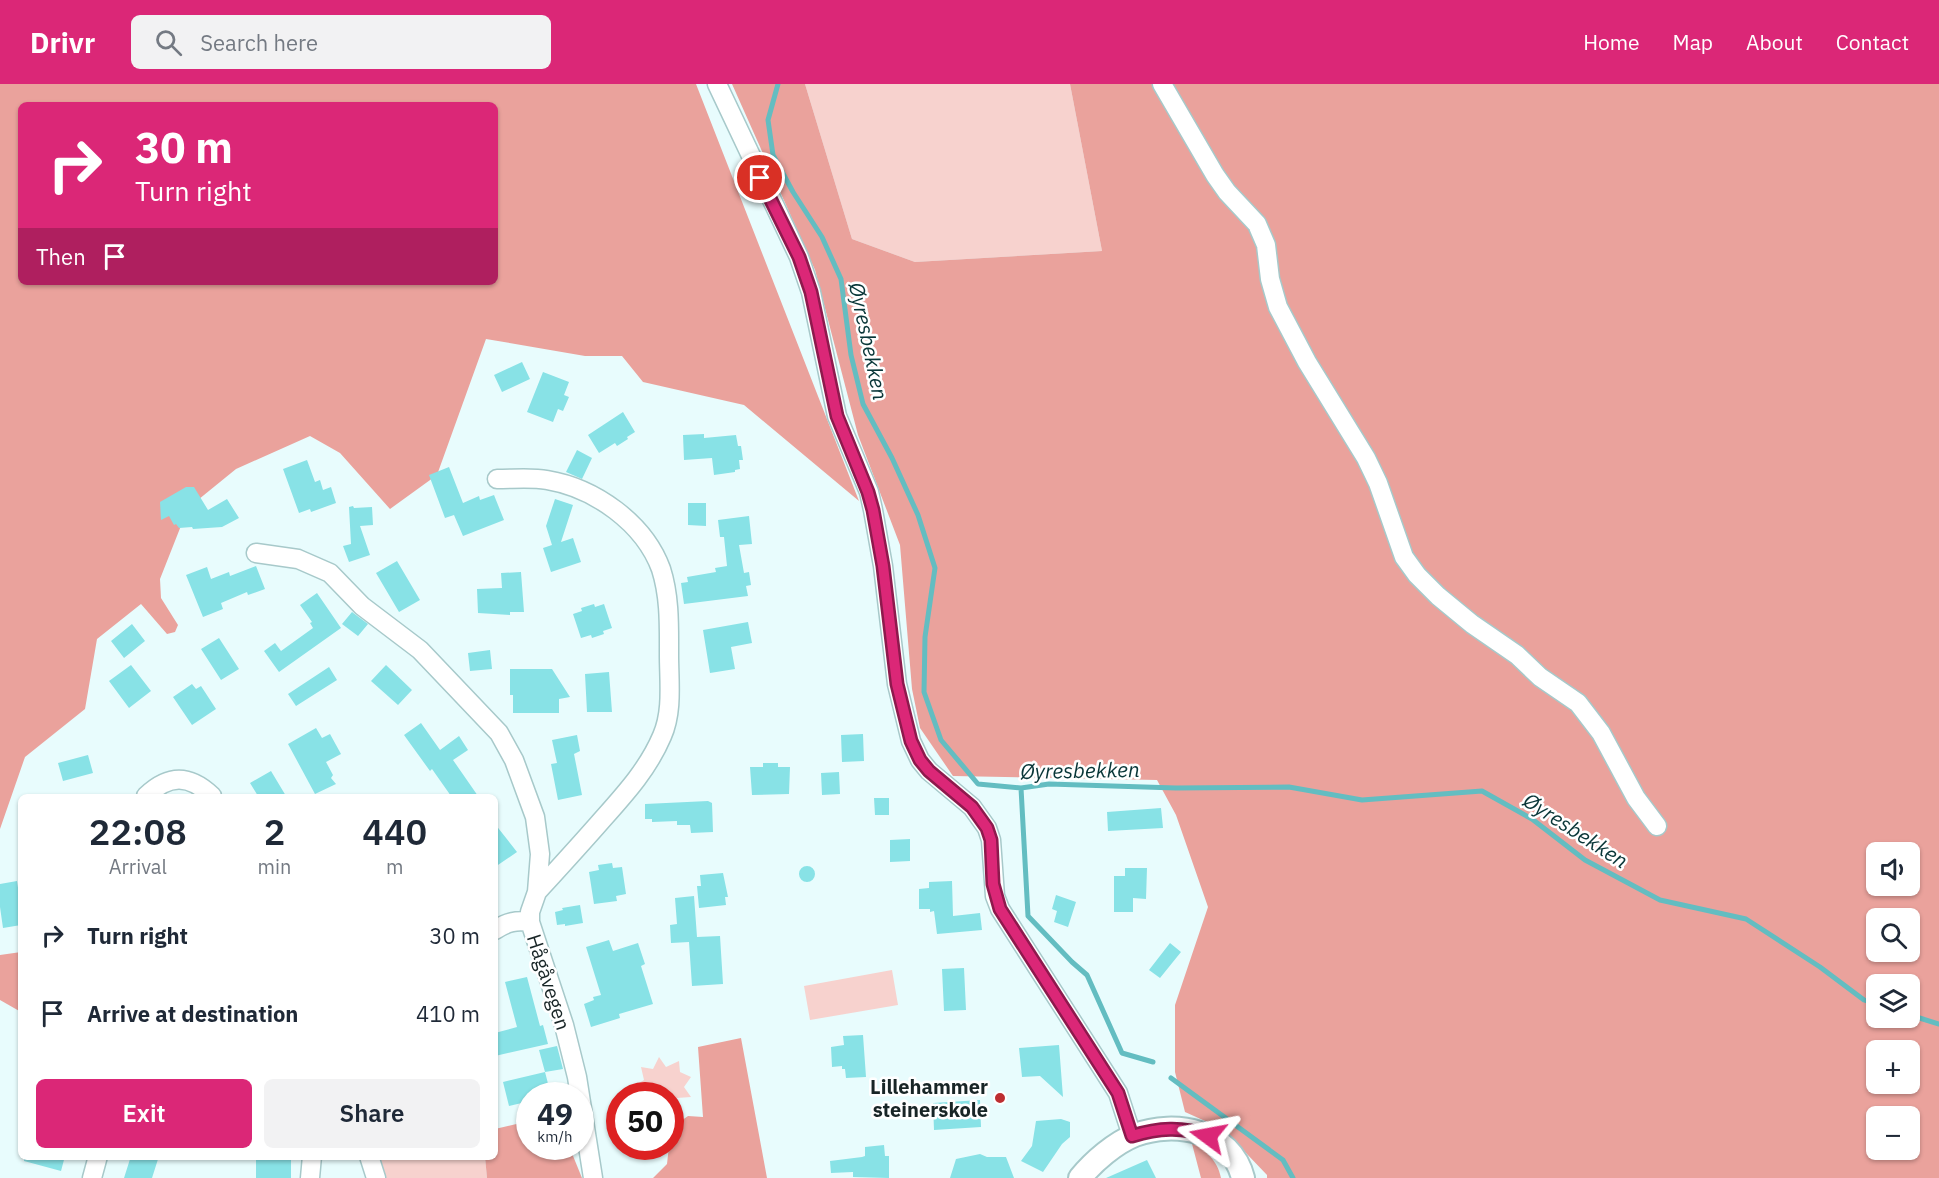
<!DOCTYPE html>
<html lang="en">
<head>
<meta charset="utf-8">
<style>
	body { margin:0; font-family:"IBM Plex Sans",sans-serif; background:#f2f2f3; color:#1f2937; height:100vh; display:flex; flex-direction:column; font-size:22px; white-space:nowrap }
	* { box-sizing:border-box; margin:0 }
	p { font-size:20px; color:#747a83 }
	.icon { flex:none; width:33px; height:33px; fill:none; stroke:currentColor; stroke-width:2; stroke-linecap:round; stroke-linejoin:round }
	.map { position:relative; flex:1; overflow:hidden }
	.panel { position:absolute; left:18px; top:710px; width:480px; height:366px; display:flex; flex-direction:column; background:#fff; border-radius:9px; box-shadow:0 2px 4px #0004 }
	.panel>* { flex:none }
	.hud { position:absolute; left:18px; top:18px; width:480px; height:183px; border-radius:9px; box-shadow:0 2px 4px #0004; background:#db2777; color:#fff; overflow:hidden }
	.fabs { position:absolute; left:1866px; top:758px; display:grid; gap:12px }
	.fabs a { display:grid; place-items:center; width:54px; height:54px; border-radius:9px; background:#fff; box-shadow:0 2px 4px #0004; font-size:30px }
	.speed { position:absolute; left:516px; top:998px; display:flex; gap:12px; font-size:30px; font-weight:700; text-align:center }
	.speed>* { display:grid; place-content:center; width:78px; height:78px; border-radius:50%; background:#fff; box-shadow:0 2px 4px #0004; line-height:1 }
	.speed small { font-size:15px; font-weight:400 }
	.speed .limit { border:9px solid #d22; background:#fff; color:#111 }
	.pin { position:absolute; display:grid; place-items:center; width:51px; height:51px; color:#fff; margin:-26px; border:3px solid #fff; border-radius:50%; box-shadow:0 2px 6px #0007 }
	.me { position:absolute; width:66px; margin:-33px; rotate:283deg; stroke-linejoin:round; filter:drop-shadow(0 0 4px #0008) }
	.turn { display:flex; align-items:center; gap:21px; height:126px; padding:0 18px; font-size:27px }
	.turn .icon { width:78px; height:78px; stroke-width:2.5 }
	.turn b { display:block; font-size:42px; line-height:51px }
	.then { display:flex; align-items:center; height:57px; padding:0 18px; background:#0003; gap:12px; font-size:22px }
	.eta { display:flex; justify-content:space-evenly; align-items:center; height:102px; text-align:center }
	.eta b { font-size:36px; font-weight:600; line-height:42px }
	.primary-button { display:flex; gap:12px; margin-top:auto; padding:12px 18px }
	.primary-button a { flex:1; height:69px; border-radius:9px; background:#db2777; color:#fff; font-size:24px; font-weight:600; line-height:69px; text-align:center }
	.primary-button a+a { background:#f2f2f3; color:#1f2937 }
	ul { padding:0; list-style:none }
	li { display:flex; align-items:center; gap:18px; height:78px; padding:0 18px }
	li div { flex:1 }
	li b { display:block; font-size:22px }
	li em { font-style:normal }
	header { display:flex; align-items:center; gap:36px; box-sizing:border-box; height:84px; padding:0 30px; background:#db2777; color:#fff }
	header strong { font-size:28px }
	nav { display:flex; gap:33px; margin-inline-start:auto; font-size:21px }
	.search { width:420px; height:54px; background:#f2f2f3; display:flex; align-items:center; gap:15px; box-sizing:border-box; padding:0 21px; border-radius:9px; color:#747a83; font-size:22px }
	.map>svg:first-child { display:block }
</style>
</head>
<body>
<header>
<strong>Drivr</strong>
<div class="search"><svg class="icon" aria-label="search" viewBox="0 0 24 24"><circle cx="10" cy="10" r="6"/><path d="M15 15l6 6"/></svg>Search here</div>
<nav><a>Home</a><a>Map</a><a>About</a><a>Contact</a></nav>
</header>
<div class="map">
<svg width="1939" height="1094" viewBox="0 0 1939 1094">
	<rect width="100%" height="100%" fill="#e8fcfd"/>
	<!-- green -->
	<path fill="#f7d2ce" d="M805 0H1070L1102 167 915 178 852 155Z
		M892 886 898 921 810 936 804 902Z
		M659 973 666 983 679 977 680 988 691 993 684 1003 691 1013 677 1014 678 1028 671 1024 670 1011H645V1009L634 1002 644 996 641 983 653 985Z
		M371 1073H485L487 1094H369Z"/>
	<!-- forest -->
	<path fill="#eaa29c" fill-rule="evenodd" d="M0 0H696L859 417 744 321 643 298 622 272H585L486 255 437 391 390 425 340 369 310 352 236 385 188 424 160 495 161 514 178 541 175 548 167 550 141 520 97 555 85 625 25 673 0 745ZM21 21H495V198H21Z
		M732 0H805L852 155 915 178 1102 167 1070 0H1939V1094H1267V1091L1223 1045 1185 1028 1175 988V921L1208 823 1176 731 1157 696 953 692 920 644 912 605 900 461 858 351 815 186ZM1876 768H1910V801H1876ZM1876 834H1910V867H1876ZM1876 900H1910V933H1876ZM1876 966H1910V999H1876ZM1876 1032H1910V1065H1876Z
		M21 868V928L0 916V871Z
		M741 954 767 1094H653L667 1080 671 1044 688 1032 703 1033 698 963Z
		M529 1037 530 1062H569L582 1094H487L485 1073 495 1072V1045Z
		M1191 1056C1205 1067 1218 1076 1221 1094H1201Z"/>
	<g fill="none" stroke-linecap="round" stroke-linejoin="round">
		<!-- stream -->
		<path stroke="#63bdc1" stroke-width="5" d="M778 0 768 36 773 71 793 108 822 153 841 195 851 271 863 320 892 374 918 431 935 484 925 553 924 608 941 656 978 700 1021 704 1049 700 1176 704 1289 703 1362 716 1482 707 1532 735 1585 776 1660 816 1746 835 1820 883 1864 916 1876 920
			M1021 704 1028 832 1072 878 1087 891 1122 969 1153 978
			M1910 931 1939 940
			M1171 994 1283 1076 1293 1094"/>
	</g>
	<!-- building -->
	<path fill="#88e2e6" d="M522 278 530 295 502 308 494 291Z
		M543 288 569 298 564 311 569 313 563 327 558 325 553 338 527 328Z
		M623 328 635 348 627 353 628 355 617 362 615 359 599 369 588 351Z
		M704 350V354L736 351 738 362H741L743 376H739L740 385 735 386V388L714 391 712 374 684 376 683 351Z
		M577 366 592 374 582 395 566 388Z
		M307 376 315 398 320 396 323 406 331 403 336 419 311 428 310 425 299 429 283 385Z
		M449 383 463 419 479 412 480 416 494 411 504 436 463 452 454 431 445 434 429 391Z
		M186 403H194L208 426 227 415 239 434 222 443 193 445 192 443 179 444 176 440 174 441 169 432 161 436 160 418Z
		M555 415 573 421 561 458 573 454 581 478 551 488 543 464 552 461 546 442Z
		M688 419H706V442L688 441Z
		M353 422 354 424 372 423 373 441 360 442 370 471 349 478 343 462 351 460 349 423Z
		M749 432 752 460 739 461 744 489 749 488 751 501 746 502 748 512 684 520 681 499 688 498 687 493 716 488 715 484 727 482 724 453H720L718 436Z
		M397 477 420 516 399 528 376 489Z
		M256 482 265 505 248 511 247 508 221 519 223 525 203 533 186 491 207 483 211 495 229 488 230 492Z
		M521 488 524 528H510V531L478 529 477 505 502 504 501 489Z
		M317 509 341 544 279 588 264 567 275 559 281 567 313 544 310 539 312 538 300 521Z
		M594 520 595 523 604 520 612 544 603 547 604 550 592 554 591 551 581 554 573 530 582 527 581 524Z
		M352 528 368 540 358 552 342 540Z
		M748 538 752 559 731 563 735 585 710 589 703 546Z
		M132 540 145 557 124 574 111 557Z
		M219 554 239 585 221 596 201 565Z
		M490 566 492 585 470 587 468 569Z
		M131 581 151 607 129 624 109 597Z
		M386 581 412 606 398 621 371 597Z
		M329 583 337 596 296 622 288 610Z
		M510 585H552L570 613 559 615V629H513V611H510Z
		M609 588 612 628H587L585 590Z
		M192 600 196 605 201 602 216 625 192 641 173 613Z
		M421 639 440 666 459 652 468 666 453 676 478 712H451L432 685 430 687 404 651Z
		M316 644 322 654 330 650 341 670 326 678 333 691 331 694 336 700 315 710 288 660Z
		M863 650 864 677 842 678 841 651Z
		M577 651 580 667 574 670 582 711 558 716 551 680 557 679 552 656Z
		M88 671 93 689 63 697 58 679Z
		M763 679H778V683H790L789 710 752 711 750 683H763Z
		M271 687 286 712H258L250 699Z
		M839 688 840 710 822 711 821 689Z
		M874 714H889V731H875Z
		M708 717 712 719 713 748 691 749 690 741H677V737L652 738V735H645V720Z
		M1161 724 1163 744 1108 747 1107 728Z
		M495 740 517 768 495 783Z
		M910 755V777L890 778V756Z
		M612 779 613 784 622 783 626 810 616 812 617 817 594 820 589 788 599 786 598 781Z
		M799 790a8 8 0 1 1 16 0a8 8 0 1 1-16 0Z
		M1125 784H1147L1146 815 1133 814V828H1114V792H1125Z
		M723 789 728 813H725L726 821 699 824 697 802H701L700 791Z
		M17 797 21 824V841L3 844 0 823V800Z
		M952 797 953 832 980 829 982 846 937 850 934 827 930 828V825H919V805L929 804V798Z
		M1056 811 1076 818 1068 843 1054 838 1057 827 1052 825Z
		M694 812 697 853 720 852 723 900 692 902 689 858 671 859 670 841 677 840 675 814Z
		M580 821 583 839 565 842V840L557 841 555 828 563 826 562 824Z
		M609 856 613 867 638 859 645 880 641 882 653 920 619 930 620 934 591 943 584 920 594 916 593 913 601 911 586 863Z
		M1170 859 1181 868 1160 894 1149 886Z
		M964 884 966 926 944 927 942 885Z
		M527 893 540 942 543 941 548 960 495 972V949L517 943 505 898Z
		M863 951 866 993 846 994 845 985H842V982L832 983 831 963 844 961 843 952Z
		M1059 961 1063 1013 1040 992 1022 993 1019 964Z
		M557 962 563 985 545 988 551 1011H530V1017L509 1022 503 998 545 988 539 966Z
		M980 1016 981 1043 934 1046 933 1019Z
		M1061 1035 1070 1038V1053L1062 1060 1043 1088 1021 1077 1032 1062 1036 1037Z
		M884 1061 885 1072H889V1094L853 1093V1088L831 1089 830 1077 862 1073 865 1072V1063Z
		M980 1070 987 1073H1006L1014 1094H950L956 1075Z
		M24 1072H65L61 1087 24 1077Z
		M131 1072H159L152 1094H124Z
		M256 1072H291V1094H256Z
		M1147 1076 1156 1094H1106Z"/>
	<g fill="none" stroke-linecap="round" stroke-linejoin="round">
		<defs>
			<path id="minor" d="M717 0 799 173 811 208 837 332 869 408 873 426 883 482 897 600 911 657 920 676 929 687 972 723 987 744 991 756 995 812 1000 825 1118 1009 1132 1052
				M1162 0 1215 91 1227 108 1257 140 1266 161 1270 195 1278 223 1307 278 1366 374 1378 399 1404 473 1417 491 1438 512 1472 540 1517 571 1540 593 1578 619 1601 649 1636 714 1657 742
				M497 395C514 395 531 393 547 396 595 404 644 439 661 485 670 513 669 543 669 571 669 598 673 627 662 652 648 685 625 710 601 737 580 761 558 785 537 808L530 828V838L564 941 577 993 593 1094
				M256 469 298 475 330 489 362 522 420 566 499 649 514 676 535 733 540 770 537 808
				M146 712C169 690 189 690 212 712
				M495 846C507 838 516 836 530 838
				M369 1072 376 1094
				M92 1094 98 1072
				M310 1094 312 1072"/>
			<path id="major" d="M1080 1094C1094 1077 1115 1059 1135 1051 1175 1036 1231 1046 1243 1094"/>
		</defs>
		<!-- minor casing -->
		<use href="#minor" stroke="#a7c9ca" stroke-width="21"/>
		<!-- major casing -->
		<use href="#major" stroke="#a7c9ca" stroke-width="26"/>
		<!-- minor -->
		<use href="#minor" stroke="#fff" stroke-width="18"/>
		<!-- major -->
		<use href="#major" stroke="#fff" stroke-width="22"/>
	</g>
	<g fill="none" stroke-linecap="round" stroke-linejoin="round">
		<defs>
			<path id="route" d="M760 94 799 173 811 208 837 332 868 408 873 426 883 482 897 600 911 657 920 676 929 687 972 723 987 744 991 756 993 800 1000 825 1118 1009 1132 1052C1158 1044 1182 1042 1208 1052"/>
		</defs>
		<!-- route casing -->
		<use href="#route" stroke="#8e194d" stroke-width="15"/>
		<!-- route -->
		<use href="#route" stroke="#db2777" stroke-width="10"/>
	</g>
	<!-- markers -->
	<circle fill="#bd2e31" stroke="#fff" stroke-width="2" cx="1000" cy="1014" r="6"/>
	<g text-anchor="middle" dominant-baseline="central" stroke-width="5" stroke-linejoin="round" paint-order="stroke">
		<!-- street labels -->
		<g font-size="20" fill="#182526" stroke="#fff">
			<text transform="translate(549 898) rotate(72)">Hågåvegen</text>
		</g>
		<!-- poi labels -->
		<g font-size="20" font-weight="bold" fill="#182526" stroke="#fff" text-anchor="end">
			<text x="988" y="1002">Lillehammer<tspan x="988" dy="23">steinerskole</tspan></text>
		</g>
		<!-- water labels -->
		<g font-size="21" font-style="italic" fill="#093638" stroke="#fff">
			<text transform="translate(869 257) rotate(78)">Øyresbekken</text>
			<text transform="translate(1080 686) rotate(-1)">Øyresbekken</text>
			<text transform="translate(1576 746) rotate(33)">Øyresbekken</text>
		</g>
	</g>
</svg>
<div class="fabs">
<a><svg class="icon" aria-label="sound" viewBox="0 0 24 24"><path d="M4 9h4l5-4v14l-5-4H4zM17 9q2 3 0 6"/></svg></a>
<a><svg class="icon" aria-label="search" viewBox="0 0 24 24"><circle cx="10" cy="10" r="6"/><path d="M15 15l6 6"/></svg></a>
<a><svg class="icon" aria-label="layers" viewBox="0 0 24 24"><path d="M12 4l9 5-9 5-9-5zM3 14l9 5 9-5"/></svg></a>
<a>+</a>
<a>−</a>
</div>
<div class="speed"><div>49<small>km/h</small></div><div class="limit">50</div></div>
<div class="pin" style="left:760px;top:94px;background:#d93025"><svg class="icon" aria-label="arrive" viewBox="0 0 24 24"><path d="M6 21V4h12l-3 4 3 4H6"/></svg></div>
<svg class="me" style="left:1208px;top:1052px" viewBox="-20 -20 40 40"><path d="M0-17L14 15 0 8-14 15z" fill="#db2777" stroke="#fff" stroke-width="4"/></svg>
<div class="hud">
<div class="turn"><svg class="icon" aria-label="right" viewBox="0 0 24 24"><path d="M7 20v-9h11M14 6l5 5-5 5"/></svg><div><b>30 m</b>Turn right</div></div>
<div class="then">Then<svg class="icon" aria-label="arrive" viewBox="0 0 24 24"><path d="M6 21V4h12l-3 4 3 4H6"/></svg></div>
</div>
<section class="panel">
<div class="eta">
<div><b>22:08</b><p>Arrival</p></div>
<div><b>2</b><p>min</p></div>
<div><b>440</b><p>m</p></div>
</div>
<ul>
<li><svg class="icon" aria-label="right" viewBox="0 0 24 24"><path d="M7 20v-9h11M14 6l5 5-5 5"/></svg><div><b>Turn right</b></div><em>30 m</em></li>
<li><svg class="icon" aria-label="arrive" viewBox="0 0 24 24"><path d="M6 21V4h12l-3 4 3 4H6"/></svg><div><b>Arrive at destination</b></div><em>410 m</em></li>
</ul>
<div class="primary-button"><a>Exit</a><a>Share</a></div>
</section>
</div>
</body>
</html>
